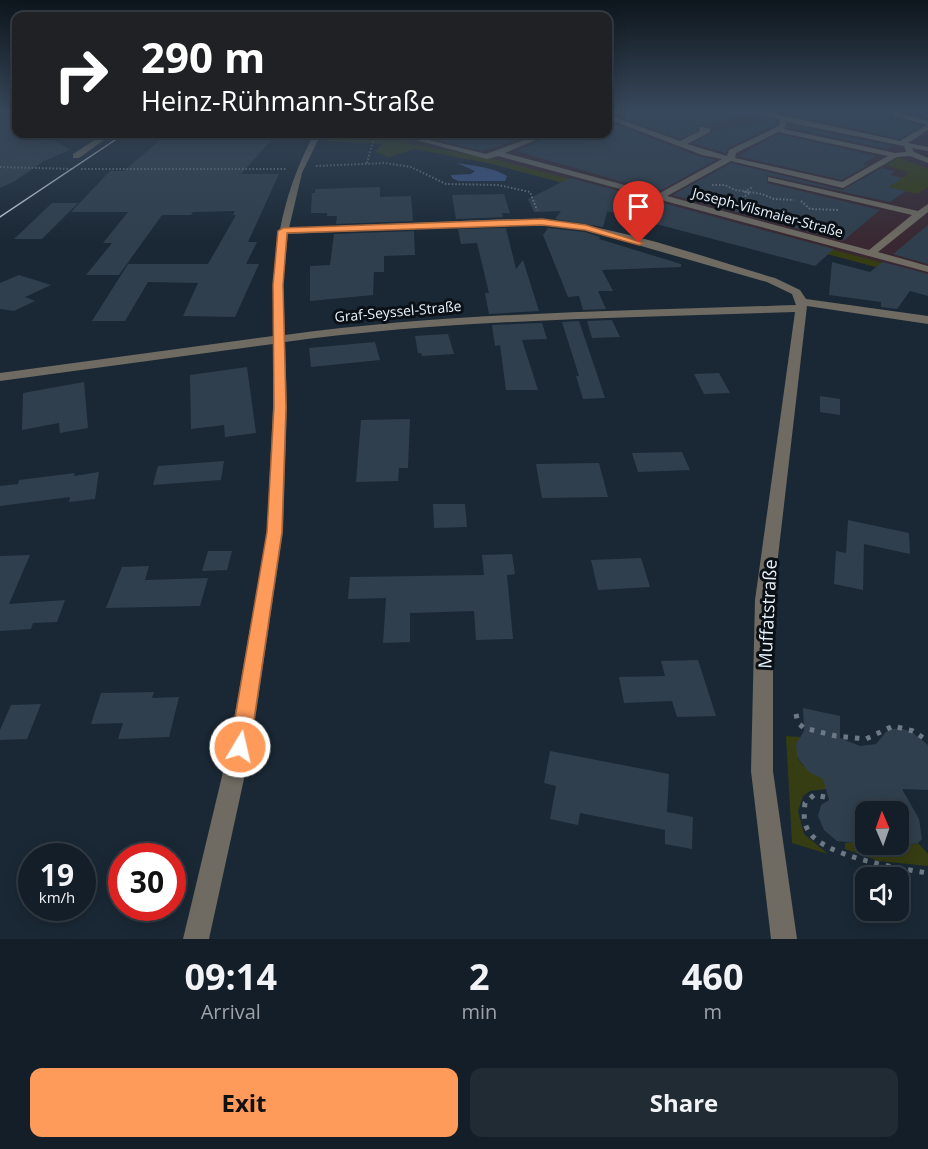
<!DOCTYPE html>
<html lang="en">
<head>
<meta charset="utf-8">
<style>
	body { margin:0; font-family:"Open Sans",sans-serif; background:#212b34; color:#f1f3f6; height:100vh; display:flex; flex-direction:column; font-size:22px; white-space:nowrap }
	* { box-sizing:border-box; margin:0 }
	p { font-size:20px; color:#9da2a8 }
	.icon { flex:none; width:33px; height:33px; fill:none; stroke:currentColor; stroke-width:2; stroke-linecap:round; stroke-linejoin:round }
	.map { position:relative; height:939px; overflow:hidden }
	.panel { display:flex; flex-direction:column; background:#141e28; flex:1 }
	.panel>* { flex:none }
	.banner { position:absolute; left:12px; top:12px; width:600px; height:126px; border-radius:12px; box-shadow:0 3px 15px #0003,0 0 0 2px #333c45; background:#202124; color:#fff; overflow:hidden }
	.needle { width:39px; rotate:358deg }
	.fabs { position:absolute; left:855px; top:801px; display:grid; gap:12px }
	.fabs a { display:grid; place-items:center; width:54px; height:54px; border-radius:12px; background:#141e28; box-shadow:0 3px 15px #0003,0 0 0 2px #333c45; font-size:30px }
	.speed { position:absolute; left:18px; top:843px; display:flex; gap:12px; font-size:30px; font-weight:700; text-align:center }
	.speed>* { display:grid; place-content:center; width:78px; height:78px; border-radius:50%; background:#141e28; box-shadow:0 3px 15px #0003,0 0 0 2px #333c45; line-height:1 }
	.speed small { font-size:15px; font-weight:400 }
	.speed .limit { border:9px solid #d22; background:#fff; color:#111 }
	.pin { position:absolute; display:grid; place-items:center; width:51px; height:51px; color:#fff; margin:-62px -26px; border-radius:50% 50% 50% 0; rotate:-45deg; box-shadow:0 0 6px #0007 }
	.pin .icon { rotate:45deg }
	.me { position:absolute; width:66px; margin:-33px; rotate:9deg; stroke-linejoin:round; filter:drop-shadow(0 0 4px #0008) }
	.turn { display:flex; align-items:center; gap:21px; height:126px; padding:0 30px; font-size:27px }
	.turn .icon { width:78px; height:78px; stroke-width:2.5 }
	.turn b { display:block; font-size:42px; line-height:51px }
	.eta { display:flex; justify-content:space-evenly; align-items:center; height:102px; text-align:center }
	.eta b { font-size:36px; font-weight:700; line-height:42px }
	.primary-button { display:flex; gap:12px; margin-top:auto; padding:12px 30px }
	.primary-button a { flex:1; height:69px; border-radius:12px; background:#ff9b5a; color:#111; font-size:24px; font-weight:700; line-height:69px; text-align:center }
	.primary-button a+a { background:#212b34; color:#f1f3f6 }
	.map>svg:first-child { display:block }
</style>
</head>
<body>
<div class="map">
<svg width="928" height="939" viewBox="0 0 928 939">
	<rect width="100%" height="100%" fill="#1a2835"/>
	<!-- commercial -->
	<path fill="#392831" d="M608 111H928V281L492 164 415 149 389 157 375 152 382 144 324 141 328 134H608Z"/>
	<!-- green -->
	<path fill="#373d12" d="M328 134H403L398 137 412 140 404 143 491 158 928 275V281L492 164 415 149 389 157 375 152 382 144 324 141Z
		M898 157 928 169V187L918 194 889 187 909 173 886 165Z
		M786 736 800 737 797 757C805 770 814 774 828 780L826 789 810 791 803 796 798 811 804 834 828 854 792 843Z
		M865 837 866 844 903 847 918 843 928 854V866L879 861 845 849V843H854Z"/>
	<!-- water -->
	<path fill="#3c568c" d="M457 163C474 166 492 167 507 176L505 181H458L452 178 451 175 471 174 475 171Z"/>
	<!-- building -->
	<path fill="#303f4d" d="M14 111H16V138L43 134 70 150 44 161 15 181 0 188V120Z
		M639 111H741L710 126H697V130L680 139 622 118Z
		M817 111H892L893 118 921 126 900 139 794 115Z
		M772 120 777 122V124L728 148 726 153 693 143 711 134 712 131Z
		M611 123 701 157 716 160 658 192 516 151 551 136 552 134H608V124Z
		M788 125 893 146 888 149 787 127Z
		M212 134H277L241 174H279L248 242H257L246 264H259L235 317 183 316 198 283 148 282 125 321H92L128 264H208L236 215H233L235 211 193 212 191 215H162L119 275H86L112 243H103L128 212H71L110 171H124L162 138 212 139Z
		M432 134H536L482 151 432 139Z
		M778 134 876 156 863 164 868 165 842 180 738 156Z
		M731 163 842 190 882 168 895 171 890 175 903 178 888 187 906 191 890 202 767 175V183L880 210 843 241 673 195Z
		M570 178 834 249 815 266 607 211 603 227 555 219 561 211 534 212 528 199Z
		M380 187V197L411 196 413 221 336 224 337 216H327V213H311L312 193H315V189Z
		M504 194 510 213H502L503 217 456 219 452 195Z
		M52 203H78L42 239H14Z
		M928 225V264L893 254Z
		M506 228 516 269 523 260 539 311 489 314 485 293H489L477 243 461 244 458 229Z
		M548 228 585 232 600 237 599 239 681 264V267L602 270 613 291H598L606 309 583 310 579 296 568 297 543 235Z
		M414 231 415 255 384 256V272H374L373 295 310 301V266L330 265 334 234Z
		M832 262 870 272 883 262 928 274V296L910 291 897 309 881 307V302L829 295Z
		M19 275 51 285 25 297 35 301 14 311 0 309V283Z
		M612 320 620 337 592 338 587 321Z
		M579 321 605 398 583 399 576 376H579L562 322Z
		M542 323 547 339 522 340 538 390H506L500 345 495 346 492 325Z
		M448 334 454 354 422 356 421 353H418L415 336Z
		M375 342 380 360 311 367 309 348Z
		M247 367 256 433 225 437 224 425 191 429 190 375Z
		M719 373 730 393 704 394 694 374Z
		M84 382 88 428 60 433 59 423 22 430 23 393Z
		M820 396 840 399V415L820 412Z
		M410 419 408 468H399L398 481 356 482 361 420Z
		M682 452 690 470 638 472 632 453Z
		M224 461 221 480 153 485 158 466Z
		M599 463 608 497 542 498 536 464Z
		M99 472 95 499 69 502 70 497 0 506V486L18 484 19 480 75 473 74 476Z
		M433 504H465L467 527 434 528Z
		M848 520 909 533 910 554 864 544 863 590 834 584 836 551 846 553Z
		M208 551H232L227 570 202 571Z
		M512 554 515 574 507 575 513 639 476 640 474 611 410 613V642L383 643 386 598 348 599 350 577 484 575 482 555Z
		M30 555 9 604 65 600 57 622 33 623 31 629 0 631V556Z
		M641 558 650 587 598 590 591 560Z
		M149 566 145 580 208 578 200 606 106 608 122 567Z
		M698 660 716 716 677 717 672 701 624 703 619 677 665 676 661 661Z
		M154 692 152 698 179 697 169 737 118 739 123 723 91 724 101 693Z
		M41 704 27 739 0 740V730L11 705Z
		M803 708 840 716V738L860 746 876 744 886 732 892 729H903L913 733 928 745V790L902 789 919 819 922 839 918 843 898 847V812H866V837L854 843 837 841 824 830 818 816 821 805 829 800 823 779 809 772 797 757 796 744 804 731Z
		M550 751 669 774 667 812 693 817 692 849 665 844V830L580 813 578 825 550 819 556 786 544 783Z"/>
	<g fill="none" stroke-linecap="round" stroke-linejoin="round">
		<!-- path-far1 -->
		<path stroke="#6d7985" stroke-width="2" stroke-dasharray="1.5 2" stroke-linecap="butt" d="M728 111 737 113
			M676 117 689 111
			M367 163 374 137 380 134
			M316 166 385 163 411 167 446 184 498 185 530 192 537 210
			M0 167 74 169
			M81 169H287
			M712 185H725L735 190 762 194 774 199 794 200
			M742 198 750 193 745 192 752 187
			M801 201 810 209 838 210"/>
		<!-- path -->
		<path stroke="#6d7985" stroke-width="5" stroke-dasharray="4.5 7" stroke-linecap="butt" d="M796 714 798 723 804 728 836 736 866 739 893 726 913 731 928 741
			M825 797 814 795 805 803C804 812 803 822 808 830 821 856 901 869 928 873"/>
		<!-- minor -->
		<path fill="#6f6b62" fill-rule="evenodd" d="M753 111H763L900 141 927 125 894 116V112L928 121V130L908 143 928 147V151L912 148 914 152 928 158V163L910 156 897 157 843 188 731 161 667 196 869 250 912 215 768 181V177L918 211 928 204V212L878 252 928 266V272L498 156 487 159 416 140 420 138 486 154 541 134H550L505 153 658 194 722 159 702 155 608 119V115L680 141 700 131 699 127 710 128V132L687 144 727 156 729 150 779 126 780 120ZM787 122 904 146 906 152 895 153 784 129ZM778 132 888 156 842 182 735 158 736 153Z
			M104 134H112L79 158H73V154Z
			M314 134H321L302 173 289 228 513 219C603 219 689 253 775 278L800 290 806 299 928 316V324L807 306 773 600V771L797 939H771L751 771 755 600 795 312C625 318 454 319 285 342L287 407 283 532 251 747 209 939H183L229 747 267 532 273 407V344L0 381V373L273 336C272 260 278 202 314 134ZM513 225H542L585 230 767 282 792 294 796 305C625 311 454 312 285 335L283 285 288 234Z"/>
		<!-- tram -->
		<path stroke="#cbd5de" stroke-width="1.5" d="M0 217 124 134"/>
	</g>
	<!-- sky -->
	<linearGradient id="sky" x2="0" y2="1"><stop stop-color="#0e161d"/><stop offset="0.46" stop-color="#38485c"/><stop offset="1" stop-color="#38485c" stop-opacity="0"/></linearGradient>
	<rect width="928" height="242" fill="url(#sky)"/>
	<!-- route -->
	<path fill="#ff9b5a" stroke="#a6653a" stroke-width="1.5" d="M542 219 586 225 644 243 639 245 585 230 542 225 287 233 283 285 286 407 282 532 250 747 247 752 240 755 233 752 230 747 267 532 274 407 273 285 278 231 283 228Z"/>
	<g text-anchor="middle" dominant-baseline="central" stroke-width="6" stroke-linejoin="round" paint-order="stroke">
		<!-- far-street labels -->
		<g font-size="14" fill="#e9f2fb" stroke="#0a1016">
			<text transform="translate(768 212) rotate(15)">Joseph-Vilsmaier-Straße</text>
			<text transform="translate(398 311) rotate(-5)">Graf-Seyssel-Straße</text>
		</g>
		<!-- near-street labels -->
		<g font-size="18" fill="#e9f2fb" stroke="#0a1016">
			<text transform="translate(767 614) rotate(-87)">Muffatstraße</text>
		</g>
	</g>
</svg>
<div class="fabs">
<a><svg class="needle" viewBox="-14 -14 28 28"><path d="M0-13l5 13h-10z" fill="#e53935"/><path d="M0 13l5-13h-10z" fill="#9da2a8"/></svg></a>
<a><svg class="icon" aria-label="sound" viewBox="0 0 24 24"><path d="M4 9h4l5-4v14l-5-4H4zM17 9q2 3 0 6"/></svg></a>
</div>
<div class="speed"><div>19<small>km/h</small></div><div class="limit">30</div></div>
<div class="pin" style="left:639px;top:243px;background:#d93025"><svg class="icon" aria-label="arrive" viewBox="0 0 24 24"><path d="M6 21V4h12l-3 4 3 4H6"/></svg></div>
<svg class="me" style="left:240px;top:747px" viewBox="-20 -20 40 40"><circle r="17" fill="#ff9b5a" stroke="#fff" stroke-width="3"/><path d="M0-11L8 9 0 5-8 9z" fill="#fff"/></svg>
<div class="banner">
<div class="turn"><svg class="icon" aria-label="right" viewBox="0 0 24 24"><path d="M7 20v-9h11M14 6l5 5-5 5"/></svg><div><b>290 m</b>Heinz-Rühmann-Straße</div></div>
</div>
</div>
<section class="panel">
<div class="eta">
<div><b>09:14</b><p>Arrival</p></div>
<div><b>2</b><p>min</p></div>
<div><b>460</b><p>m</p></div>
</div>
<div class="primary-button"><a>Exit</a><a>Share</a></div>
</section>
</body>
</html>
